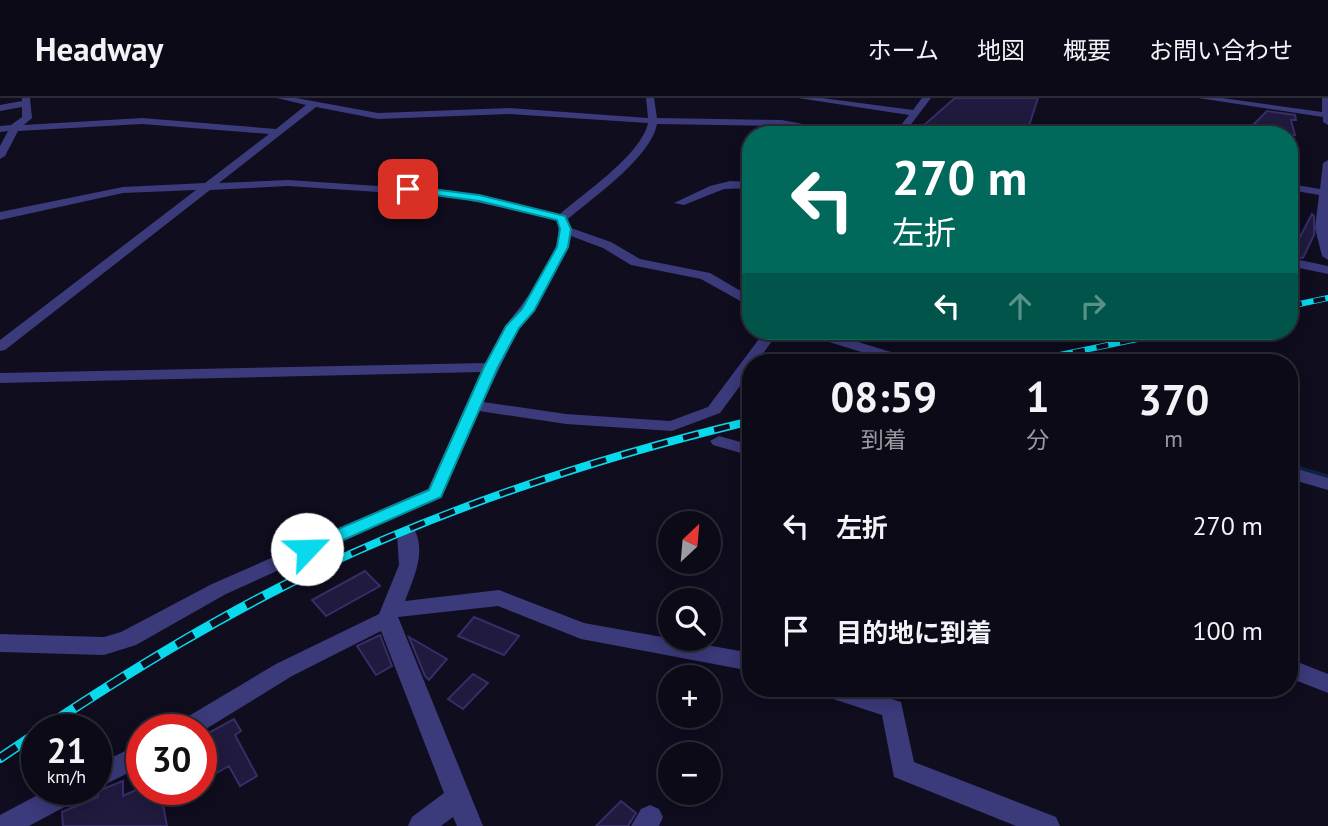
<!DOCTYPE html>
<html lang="ja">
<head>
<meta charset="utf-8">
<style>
	body { margin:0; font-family:"PT Sans","Noto Sans JP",sans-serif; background:#14131f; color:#f1f3f6; height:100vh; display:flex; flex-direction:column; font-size:26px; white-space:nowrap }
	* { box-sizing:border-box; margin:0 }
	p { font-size:23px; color:#9a9aa1 }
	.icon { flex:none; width:38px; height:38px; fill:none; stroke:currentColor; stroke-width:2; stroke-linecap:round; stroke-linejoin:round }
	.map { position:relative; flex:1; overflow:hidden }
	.drawer { position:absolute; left:742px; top:256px; width:556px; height:343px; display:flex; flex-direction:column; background:#0b0a16; border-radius:28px; box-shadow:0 4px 18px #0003,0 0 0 2px #2b2b35 }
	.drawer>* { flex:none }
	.banner { position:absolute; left:742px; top:28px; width:556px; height:214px; border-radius:28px; box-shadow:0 4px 18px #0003,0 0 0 2px #2b2b35; background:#00695c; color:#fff; overflow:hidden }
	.needle { width:46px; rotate:26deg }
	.buttons { position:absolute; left:658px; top:413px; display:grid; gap:14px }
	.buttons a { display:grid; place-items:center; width:63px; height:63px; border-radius:50%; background:#0b0a16; box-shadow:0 4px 18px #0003,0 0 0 2px #2b2b35; font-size:35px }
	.speed { position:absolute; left:21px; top:616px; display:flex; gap:14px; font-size:35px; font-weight:700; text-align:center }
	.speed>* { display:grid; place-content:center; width:91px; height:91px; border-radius:50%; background:#0b0a16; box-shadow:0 4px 18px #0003,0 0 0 2px #2b2b35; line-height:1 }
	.speed small { font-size:18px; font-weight:400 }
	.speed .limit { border:10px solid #d22; background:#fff; color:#111 }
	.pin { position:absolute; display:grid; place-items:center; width:60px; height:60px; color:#fff; margin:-30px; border-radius:14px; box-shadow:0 4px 10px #0006 }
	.me { position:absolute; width:77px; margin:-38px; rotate:66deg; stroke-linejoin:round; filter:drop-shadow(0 0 5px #0008) }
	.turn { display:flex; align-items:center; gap:24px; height:147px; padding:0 35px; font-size:32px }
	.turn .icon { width:91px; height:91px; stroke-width:2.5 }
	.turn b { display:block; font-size:49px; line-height:60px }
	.lanes { display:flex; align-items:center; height:66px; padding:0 35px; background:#0003; justify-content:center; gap:35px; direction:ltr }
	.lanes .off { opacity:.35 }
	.eta { display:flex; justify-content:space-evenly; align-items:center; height:119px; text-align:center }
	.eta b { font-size:42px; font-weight:700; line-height:49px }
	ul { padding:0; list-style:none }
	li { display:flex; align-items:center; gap:21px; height:105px; padding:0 35px }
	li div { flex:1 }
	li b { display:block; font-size:26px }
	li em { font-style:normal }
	header { display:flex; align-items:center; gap:42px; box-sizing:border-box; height:98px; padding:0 35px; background:#0b0a16; border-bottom:2px solid #2b2b35 }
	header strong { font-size:33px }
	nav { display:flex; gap:38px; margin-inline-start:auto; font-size:24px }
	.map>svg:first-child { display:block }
</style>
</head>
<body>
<header>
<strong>Headway</strong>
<nav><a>ホーム</a><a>地図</a><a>概要</a><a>お問い合わせ</a></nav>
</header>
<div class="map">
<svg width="1328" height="728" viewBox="0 0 1328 728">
	<rect width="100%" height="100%" fill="#0f0d1e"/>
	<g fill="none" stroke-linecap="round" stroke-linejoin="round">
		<!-- stream -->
		<path stroke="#0e2241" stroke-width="5" d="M1290 368 1328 379"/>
	</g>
	<!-- building -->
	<path fill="#201a3e" stroke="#382d69" stroke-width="2" d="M955 0H1038L1026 37H936L916 34Z
		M1267 13 1295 17 1296 22H1291L1295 37H1243Z
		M1312 116 1314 118V137L1303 160 1290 158Z
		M365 473 380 488 326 518 312 502Z
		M474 519 519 538 504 557 458 538Z
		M380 537 392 568 376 577 357 548Z
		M409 539 447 561 429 582 425 578Z
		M473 576 488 585 463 611 448 601Z
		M234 621 241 633 235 637 257 678 240 688 229 668 213 677 201 656V648L209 644 205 637Z
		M123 683V698L138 691H160L167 728H63L62 714 98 699V693Z
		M621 703 636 715 628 728H596Z"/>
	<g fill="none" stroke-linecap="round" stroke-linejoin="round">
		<!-- minor -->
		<path fill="#3b3a7b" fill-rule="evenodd" d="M22 0H30L32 20 24 27 142 20 276 31 306 7 277 0H296L378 15 509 10 648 20 646 0H654L657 20 782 22 859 37H835L782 28 657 26C651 59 594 99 568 121L571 130 611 144 640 161 710 175 751 199V209L701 181 631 167 603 150 571 138 569 149 534 213 519 230 483 304 566 316 670 323 708 309 765 233H779L757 264H751V273L720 315 672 333 566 326 479 313 441 399 226 496 136 547 104 557 0 554V536L104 539 121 534 212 486 428 391 481 274 0 285V275L486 265C493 252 499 238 507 226 525 202 567 154 557 122L453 99 288 88 210 92 5 252 0 253V242L196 92 123 95 0 122V114L123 89 205 85 269 36 142 26 18 33 5 58 0 61V48L8 33 0 34V28L11 27 22 19V9L0 13V7L22 3ZM316 9 378 21 509 16 648 25C641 57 584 95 560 116L453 93 288 82 219 85Z
			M798 0H822L913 12 922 0H931L903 37H893L909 17Z
			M1198 0H1222L1322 14V0H1328V27L1323 24V19Z
			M1328 62V162L1322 158 1315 130 1319 97 1290 92V86L1320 91 1323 65Z
			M730 83 751 84V90L724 91 684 107 674 105 710 88Z
			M1290 160 1328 168V176L1290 168Z
			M801 233H822L914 261 917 264H894L803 236Z
			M719 338 751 347V358L713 347 710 343Z
			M1290 369 1328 380V392L1290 381Z
			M407 429 414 431C427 454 413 481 405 503L499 492 584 525 751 555V573L581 541 498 508 398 519 483 728H457L453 719 441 728H408L412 719 444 695 381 533 292 578 201 634V632H173L177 625 276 566 379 516 399 467 397 436 400 431Z
			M1290 561 1328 576V595L1290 580Z
			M818 590H857L901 604 914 664 1056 719 1060 728H1016L894 679 882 617 821 597Z
			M142 645V668L96 691V667Z
			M49 691H86L83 699 29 728H0V717Z
			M650 707 659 711 663 719 659 728H631L641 711Z"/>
		<defs>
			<path id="rail-far2" d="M1290 208 1328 200
				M1026 264 1176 233"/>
			<path id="rail-far1" d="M322 469C461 404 603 358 751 323"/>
			<path id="rail" d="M41 632C133 571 226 514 326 467
				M0 660 37 635"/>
		</defs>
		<!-- rail-far2 casing -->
		<use href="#rail-far2" stroke="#09d9ec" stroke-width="6"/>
		<!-- rail-far1 casing -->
		<use href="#rail-far1" stroke="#09d9ec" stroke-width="8"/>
		<!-- rail casing -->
		<use href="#rail" stroke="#09d9ec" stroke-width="10"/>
		<!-- rail-far2 -->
		<use href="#rail-far2" stroke="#0f0d1e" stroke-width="4.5" stroke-dasharray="12" stroke-linecap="butt"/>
		<!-- rail-far1 -->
		<use href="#rail-far1" stroke="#0f0d1e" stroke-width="5" stroke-dasharray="16" stroke-linecap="butt"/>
		<!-- rail -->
		<use href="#rail" stroke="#0f0d1e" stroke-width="7" stroke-dasharray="20" stroke-linecap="butt"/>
	</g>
	<!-- route -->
	<path fill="#09d9ec" stroke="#068d99" stroke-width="2" d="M408 88 479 97 565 118 571 131 568 149 534 213 519 230 498 269 441 399 307 458 301 456 298 451 301 447 429 392 484 269 506 228 522 211 557 149 560 131 557 122 479 103 405 93 403 91Z"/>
</svg>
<div class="buttons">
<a><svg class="needle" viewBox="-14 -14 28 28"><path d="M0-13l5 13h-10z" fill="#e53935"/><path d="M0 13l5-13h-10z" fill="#9a9aa1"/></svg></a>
<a><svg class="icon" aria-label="search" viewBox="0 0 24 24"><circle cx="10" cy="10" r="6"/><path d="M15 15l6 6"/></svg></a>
<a>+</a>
<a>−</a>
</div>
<div class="speed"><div>21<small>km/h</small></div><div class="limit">30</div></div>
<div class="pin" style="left:408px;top:91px;background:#d93025"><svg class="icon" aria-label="arrive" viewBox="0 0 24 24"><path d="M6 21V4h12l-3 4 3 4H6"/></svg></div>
<svg class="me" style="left:307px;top:451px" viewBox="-20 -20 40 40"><circle r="19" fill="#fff"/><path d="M0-13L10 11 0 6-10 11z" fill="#09d9ec"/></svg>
<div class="banner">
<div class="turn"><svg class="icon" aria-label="left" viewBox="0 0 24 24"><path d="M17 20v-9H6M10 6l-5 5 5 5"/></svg><div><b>270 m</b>左折</div></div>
<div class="lanes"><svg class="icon" aria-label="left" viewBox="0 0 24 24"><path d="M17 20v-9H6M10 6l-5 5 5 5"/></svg><svg class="icon off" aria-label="ahead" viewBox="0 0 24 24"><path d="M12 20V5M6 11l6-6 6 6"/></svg><svg class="icon off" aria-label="right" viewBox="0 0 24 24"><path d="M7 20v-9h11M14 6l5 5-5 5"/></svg></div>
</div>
<section class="drawer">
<div class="eta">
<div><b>08:59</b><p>到着</p></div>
<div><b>1</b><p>分</p></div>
<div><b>370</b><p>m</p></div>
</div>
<ul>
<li><svg class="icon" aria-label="left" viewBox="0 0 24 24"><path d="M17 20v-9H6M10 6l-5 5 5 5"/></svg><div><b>左折</b></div><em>270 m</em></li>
<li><svg class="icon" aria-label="arrive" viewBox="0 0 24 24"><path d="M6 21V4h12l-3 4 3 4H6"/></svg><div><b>目的地に到着</b></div><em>100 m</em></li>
</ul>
</section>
</div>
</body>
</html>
